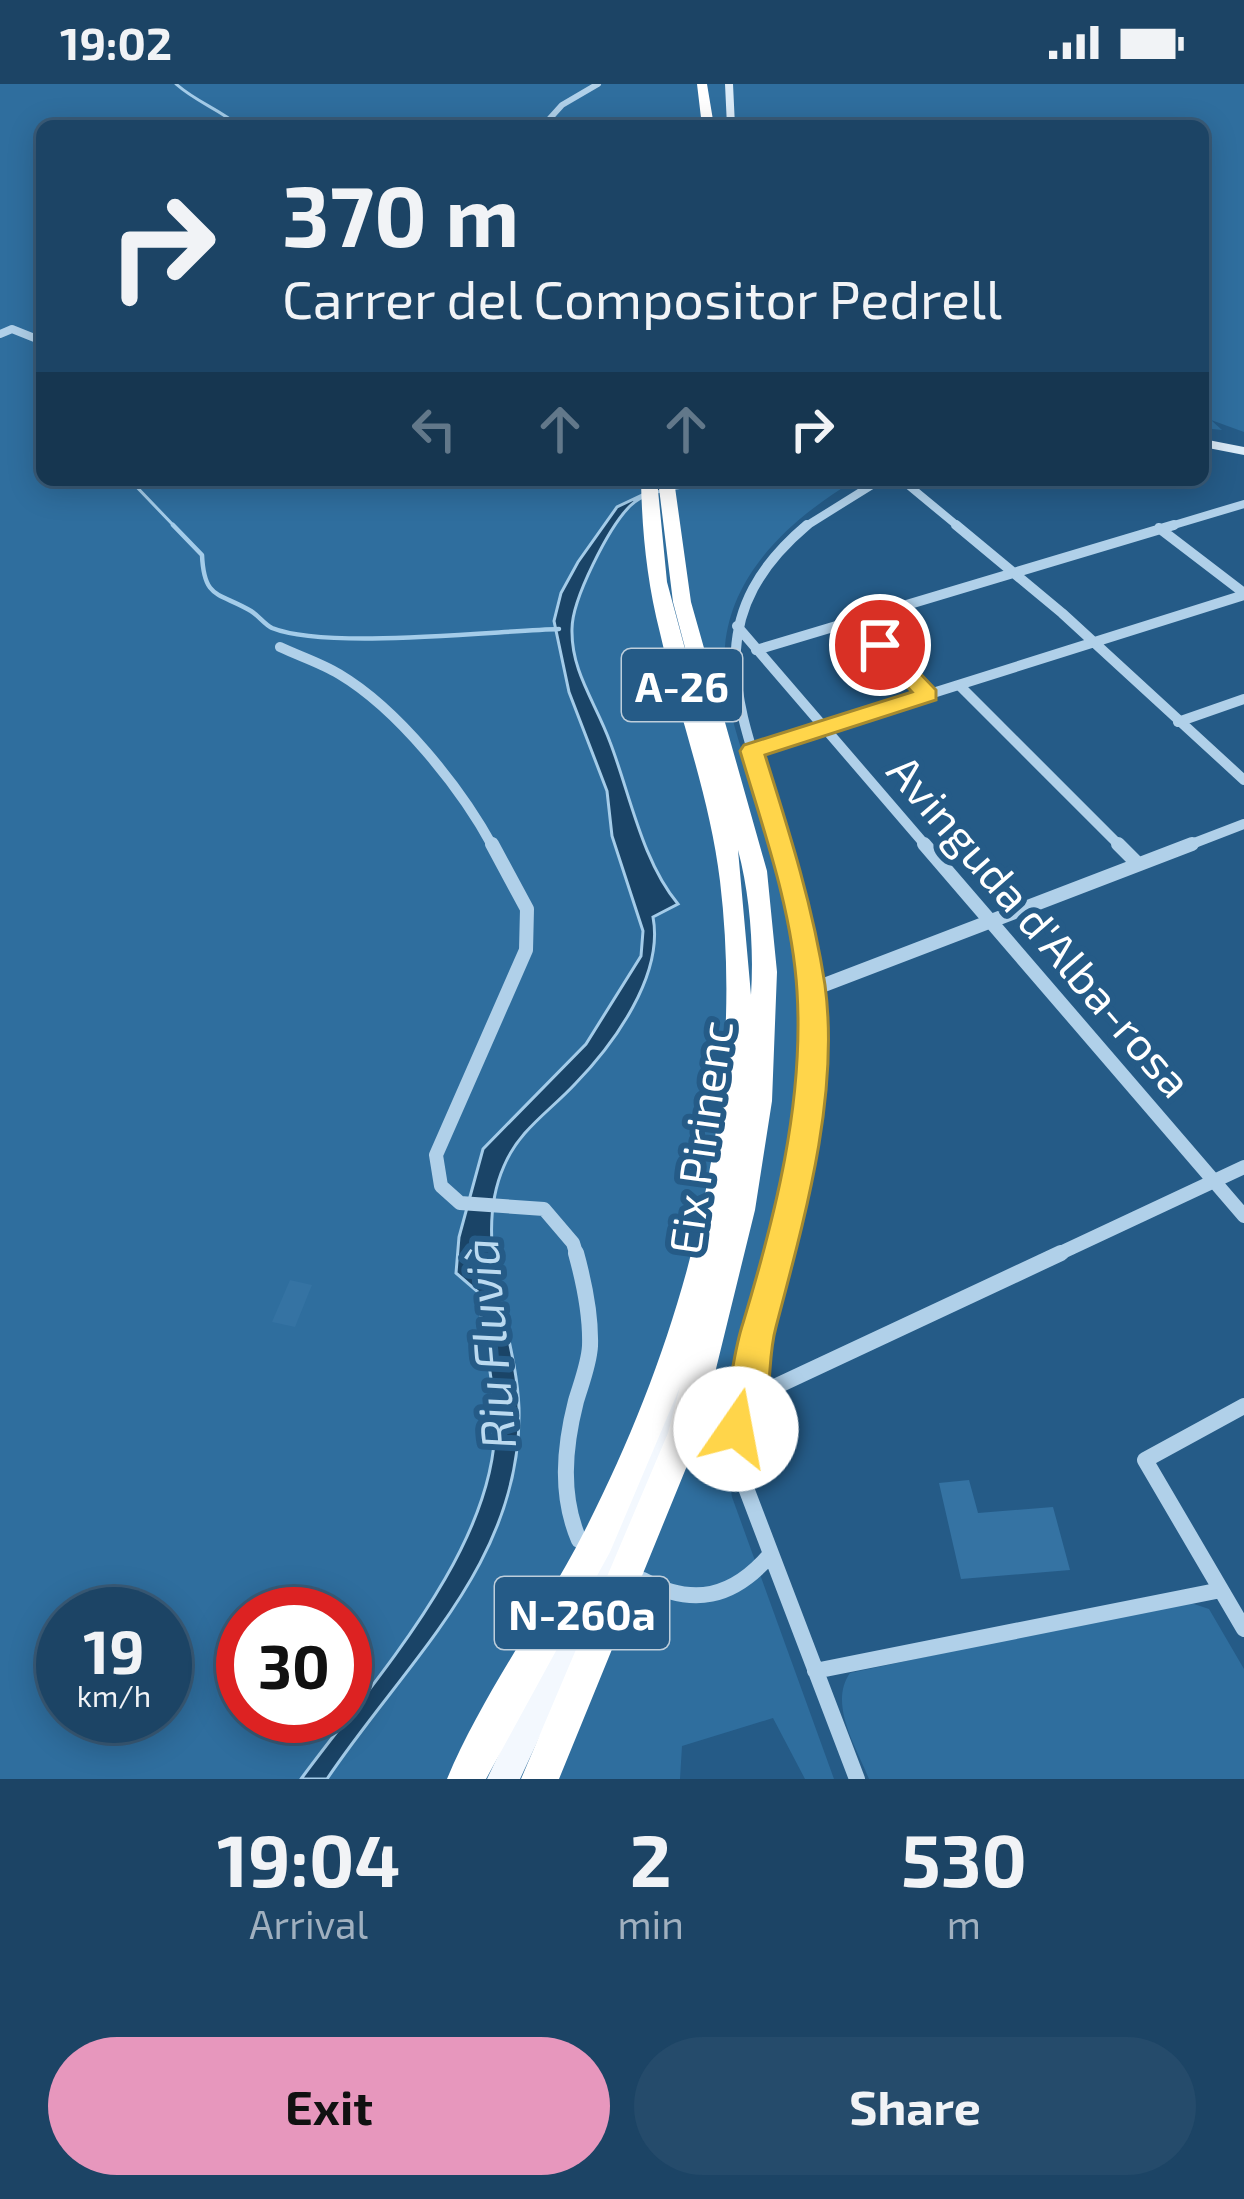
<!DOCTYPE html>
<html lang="en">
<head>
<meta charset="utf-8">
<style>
	body { margin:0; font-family:"Exo 2",sans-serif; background:#254b6b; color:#f1f3f6; height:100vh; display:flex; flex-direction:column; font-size:45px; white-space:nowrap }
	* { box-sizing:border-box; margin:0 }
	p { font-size:39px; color:#a0b0bf }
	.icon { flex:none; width:66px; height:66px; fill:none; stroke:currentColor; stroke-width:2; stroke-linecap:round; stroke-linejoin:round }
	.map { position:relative; height:1695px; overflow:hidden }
	.side { display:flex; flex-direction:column; background:#1c4465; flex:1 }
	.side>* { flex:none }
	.banner { position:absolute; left:36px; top:36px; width:1173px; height:366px; border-radius:18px; box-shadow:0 6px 30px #0003,0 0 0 3px #3a5c79; background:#1c4465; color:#f1f3f6; overflow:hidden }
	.speed { position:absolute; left:36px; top:1503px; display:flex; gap:24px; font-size:60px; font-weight:700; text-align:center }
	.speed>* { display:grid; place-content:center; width:156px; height:156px; border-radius:50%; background:#1c4465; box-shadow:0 6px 30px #0003,0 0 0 3px #3a5c79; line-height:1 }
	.speed small { font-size:30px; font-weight:400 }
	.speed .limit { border:18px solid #d22; background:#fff; color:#111 }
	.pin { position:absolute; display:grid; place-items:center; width:102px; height:102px; color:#fff; margin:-51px; border:6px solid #fff; border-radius:50%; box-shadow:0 3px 12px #0007 }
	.me { position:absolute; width:132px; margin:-66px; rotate:12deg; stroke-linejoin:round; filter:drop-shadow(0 0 9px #0008) }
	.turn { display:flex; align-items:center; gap:42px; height:252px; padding:0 48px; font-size:54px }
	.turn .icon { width:156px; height:156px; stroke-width:2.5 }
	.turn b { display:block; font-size:84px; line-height:102px }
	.lanes { display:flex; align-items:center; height:114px; padding:0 48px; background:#0003; justify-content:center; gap:60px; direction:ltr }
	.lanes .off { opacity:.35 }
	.eta { display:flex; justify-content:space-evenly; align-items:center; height:204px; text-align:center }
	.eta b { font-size:72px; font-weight:700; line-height:84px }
	.primary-button { display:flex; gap:24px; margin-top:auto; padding:24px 48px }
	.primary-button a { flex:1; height:138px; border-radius:72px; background:#e797bd; color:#111; font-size:48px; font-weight:700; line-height:138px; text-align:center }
	.primary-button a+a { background:#254b6b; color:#f1f3f6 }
	.status { display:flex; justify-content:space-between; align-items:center; height:84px; padding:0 60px; background:#1c4465; direction:ltr }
	.status svg { height:33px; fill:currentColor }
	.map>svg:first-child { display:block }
</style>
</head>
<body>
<div class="status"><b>19:02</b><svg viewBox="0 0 49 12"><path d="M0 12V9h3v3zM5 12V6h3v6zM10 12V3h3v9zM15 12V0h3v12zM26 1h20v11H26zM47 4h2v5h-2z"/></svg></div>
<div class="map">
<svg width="1244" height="1695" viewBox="0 0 1244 1695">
	<rect width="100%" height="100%" fill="#255b87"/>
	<!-- green -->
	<path fill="#2f6e9e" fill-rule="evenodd" d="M0 0H1244V348L1211 336 1222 346 1203 344V42H42V396H855C794 433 732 486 725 562 720 628 754 695 773 756 795 827 801 908 798 982 794 1077 767 1169 747 1261 736 1316 721 1356 732 1413L834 1695H805L773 1634 682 1662 680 1695H0ZM63 1530H165V1632H63ZM243 1530H345V1632H243Z
		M1185 1517 1209 1525 1244 1585V1695H869C857 1664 828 1620 850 1589Z"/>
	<!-- water -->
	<path fill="#1a4467" stroke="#a4cce9" stroke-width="3" d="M674 396H708C685 407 650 402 630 422 609 443 572 515 572 545 571 588 596 619 610 658 630 710 642 777 678 820L653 833C664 891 614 960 575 1000 550 1027 519 1046 504 1082 470 1159 516 1245 519 1324 523 1477 406 1577 327 1695H301C372 1598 498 1462 495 1336 494 1294 482 1250 478 1208L456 1189 459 1153 483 1065 586 960 641 872 643 847 612 752 607 707 569 608 554 537 561 509 578 478 617 423Z"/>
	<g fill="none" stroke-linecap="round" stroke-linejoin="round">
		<!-- stream-far1 -->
		<path stroke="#a4cce9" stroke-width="3" d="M176 0C196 18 219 25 239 42
			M130 396 176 444"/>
		<!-- stream -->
		<path stroke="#a4cce9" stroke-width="4.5" d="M173 441 202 471C204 516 219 508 251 527 259 532 264 540 272 544 327 566 493 547 559 545"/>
	</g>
	<!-- building -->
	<path fill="#3573a3" d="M290 1196 312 1201 295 1243 272 1238Z
		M969 1396 978 1429 1053 1423 1070 1486 961 1495 939 1399Z"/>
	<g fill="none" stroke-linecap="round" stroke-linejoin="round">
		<!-- street-far4 -->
		<path stroke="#b0d0e9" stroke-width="6" d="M543 42 562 21 598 0"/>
		<!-- street-far3 -->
		<path stroke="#b0d0e9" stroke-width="8" d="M0 250 12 245 42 257
			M902 396 960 444
			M803 444 880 396
			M1164 444 1244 420"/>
		<!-- street-far2 -->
		<path stroke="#b0d0e9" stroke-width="10" d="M956 441 1062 529 1244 696
			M1159 444 1244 509
			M857 536 928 611
			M737 542 927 763
			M280 563C299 572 321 579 339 590 398 625 461 704 493 763
			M756 566 1174 441
			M959 601 1121 763
			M1178 638 1244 615
			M752 666 1244 511
			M782 763C748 639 686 543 807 441
			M1184 763 1244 740"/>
		<!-- street-far1 -->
		<path stroke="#b0d0e9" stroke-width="14" d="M492 760 527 825 526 866 436 1071 441 1102 460 1119 544 1125 573 1159 577 1172
			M924 760 1244 1132
			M1118 760 1138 780
			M811 906 1192 760
			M780 1172C819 1029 821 903 782 760
			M1054 1172 1244 1083"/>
		<!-- street -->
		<path stroke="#b0d0e9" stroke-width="16" d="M576 1169C584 1198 591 1232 590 1262 589 1280 581 1300 576 1317 564 1364 560 1412 579 1456
			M749 1315 756 1257 781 1169
			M749 1315 1061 1169
			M749 1315 736 1345 746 1404 857 1695
			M1244 1322 1145 1376 1244 1545
			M643 1496C693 1523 733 1514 770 1471
			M815 1587 1221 1506"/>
		<!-- secondary -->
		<path fill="#daeaf7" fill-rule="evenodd" d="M725 0H733L735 42H727Z
			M1203 355 1244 363V371L1203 363Z"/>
		<!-- primary -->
		<path fill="#f3f8fe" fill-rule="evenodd" d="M682 1302 692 1306 696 1316 520 1695H487L672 1306Z"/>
		<!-- highway -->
		<path fill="#fff" fill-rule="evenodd" d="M697 0H707L714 42H702Z
			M641 396H657L667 498 703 632 673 518 658 396H674L691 518 767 787 777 888 772 1017 755 1126 700 1350 559 1695H521L668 1349 680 1303 610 1468 486 1695H447C482 1611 542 1530 584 1448 686 1249 747 1021 720 797 710 713 679 632 660 549 647 498 642 448 641 396ZM738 766C750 811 754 864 751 911Z"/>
	</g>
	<!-- route -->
	<path fill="#ffd54a" stroke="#a68a30" stroke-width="3" d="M880 554 888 556 936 606V616L765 671C789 747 813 822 825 901 840 1012 804 1136 776 1243 769 1268 771 1292 767 1315 764 1329 754 1344 749 1357L736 1363 723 1357 718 1345C732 1310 731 1275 743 1239 775 1133 804 1019 797 907 792 825 763 745 740 667L744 661 912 608 869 561Z"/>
	<g text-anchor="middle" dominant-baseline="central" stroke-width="12" stroke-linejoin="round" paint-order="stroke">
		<!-- shield labels -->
		<g fill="#255b87" stroke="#becedb" stroke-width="3">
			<rect x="622" y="565" width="120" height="72" rx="9"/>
			<rect x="495" y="1493" width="174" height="72" rx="9"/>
		</g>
		<g font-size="42" font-weight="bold" fill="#fff">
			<text x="682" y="601">A-26</text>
			<text x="582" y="1529">N-260a</text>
		</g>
		<!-- street labels -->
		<g font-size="45" fill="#fff" stroke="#255b87">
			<text transform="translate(1041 841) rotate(49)">Avinguda d'Alba-rosa</text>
			<text transform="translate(699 1053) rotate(-82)">Eix Pirinenc</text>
		</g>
		<!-- water labels -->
		<g font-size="48" font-style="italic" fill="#bbdaf0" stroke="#255b87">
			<text transform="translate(488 1260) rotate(-95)">Riu Fluvià</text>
		</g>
	</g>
</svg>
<div class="speed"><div>19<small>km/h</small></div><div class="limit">30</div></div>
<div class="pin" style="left:880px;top:561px;background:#d93025"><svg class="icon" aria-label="arrive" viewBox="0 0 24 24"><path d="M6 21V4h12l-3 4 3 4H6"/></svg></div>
<svg class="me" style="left:736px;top:1345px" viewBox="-20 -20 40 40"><circle r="19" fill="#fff"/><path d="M0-13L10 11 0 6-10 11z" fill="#ffd54a"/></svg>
<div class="banner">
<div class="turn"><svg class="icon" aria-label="right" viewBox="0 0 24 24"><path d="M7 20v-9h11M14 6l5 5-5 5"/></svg><div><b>370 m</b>Carrer del Compositor Pedrell</div></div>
<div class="lanes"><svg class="icon off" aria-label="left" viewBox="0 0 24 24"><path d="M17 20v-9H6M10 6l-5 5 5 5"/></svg><svg class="icon off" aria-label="ahead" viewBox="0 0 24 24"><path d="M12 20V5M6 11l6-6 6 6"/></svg><svg class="icon off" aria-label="ahead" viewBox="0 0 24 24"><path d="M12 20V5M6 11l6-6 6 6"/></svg><svg class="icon" aria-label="right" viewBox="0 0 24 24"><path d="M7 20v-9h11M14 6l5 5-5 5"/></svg></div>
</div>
</div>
<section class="side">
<div class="eta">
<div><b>19:04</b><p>Arrival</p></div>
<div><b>2</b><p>min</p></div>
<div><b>530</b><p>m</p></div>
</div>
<div class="primary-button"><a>Exit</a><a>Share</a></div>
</section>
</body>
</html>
